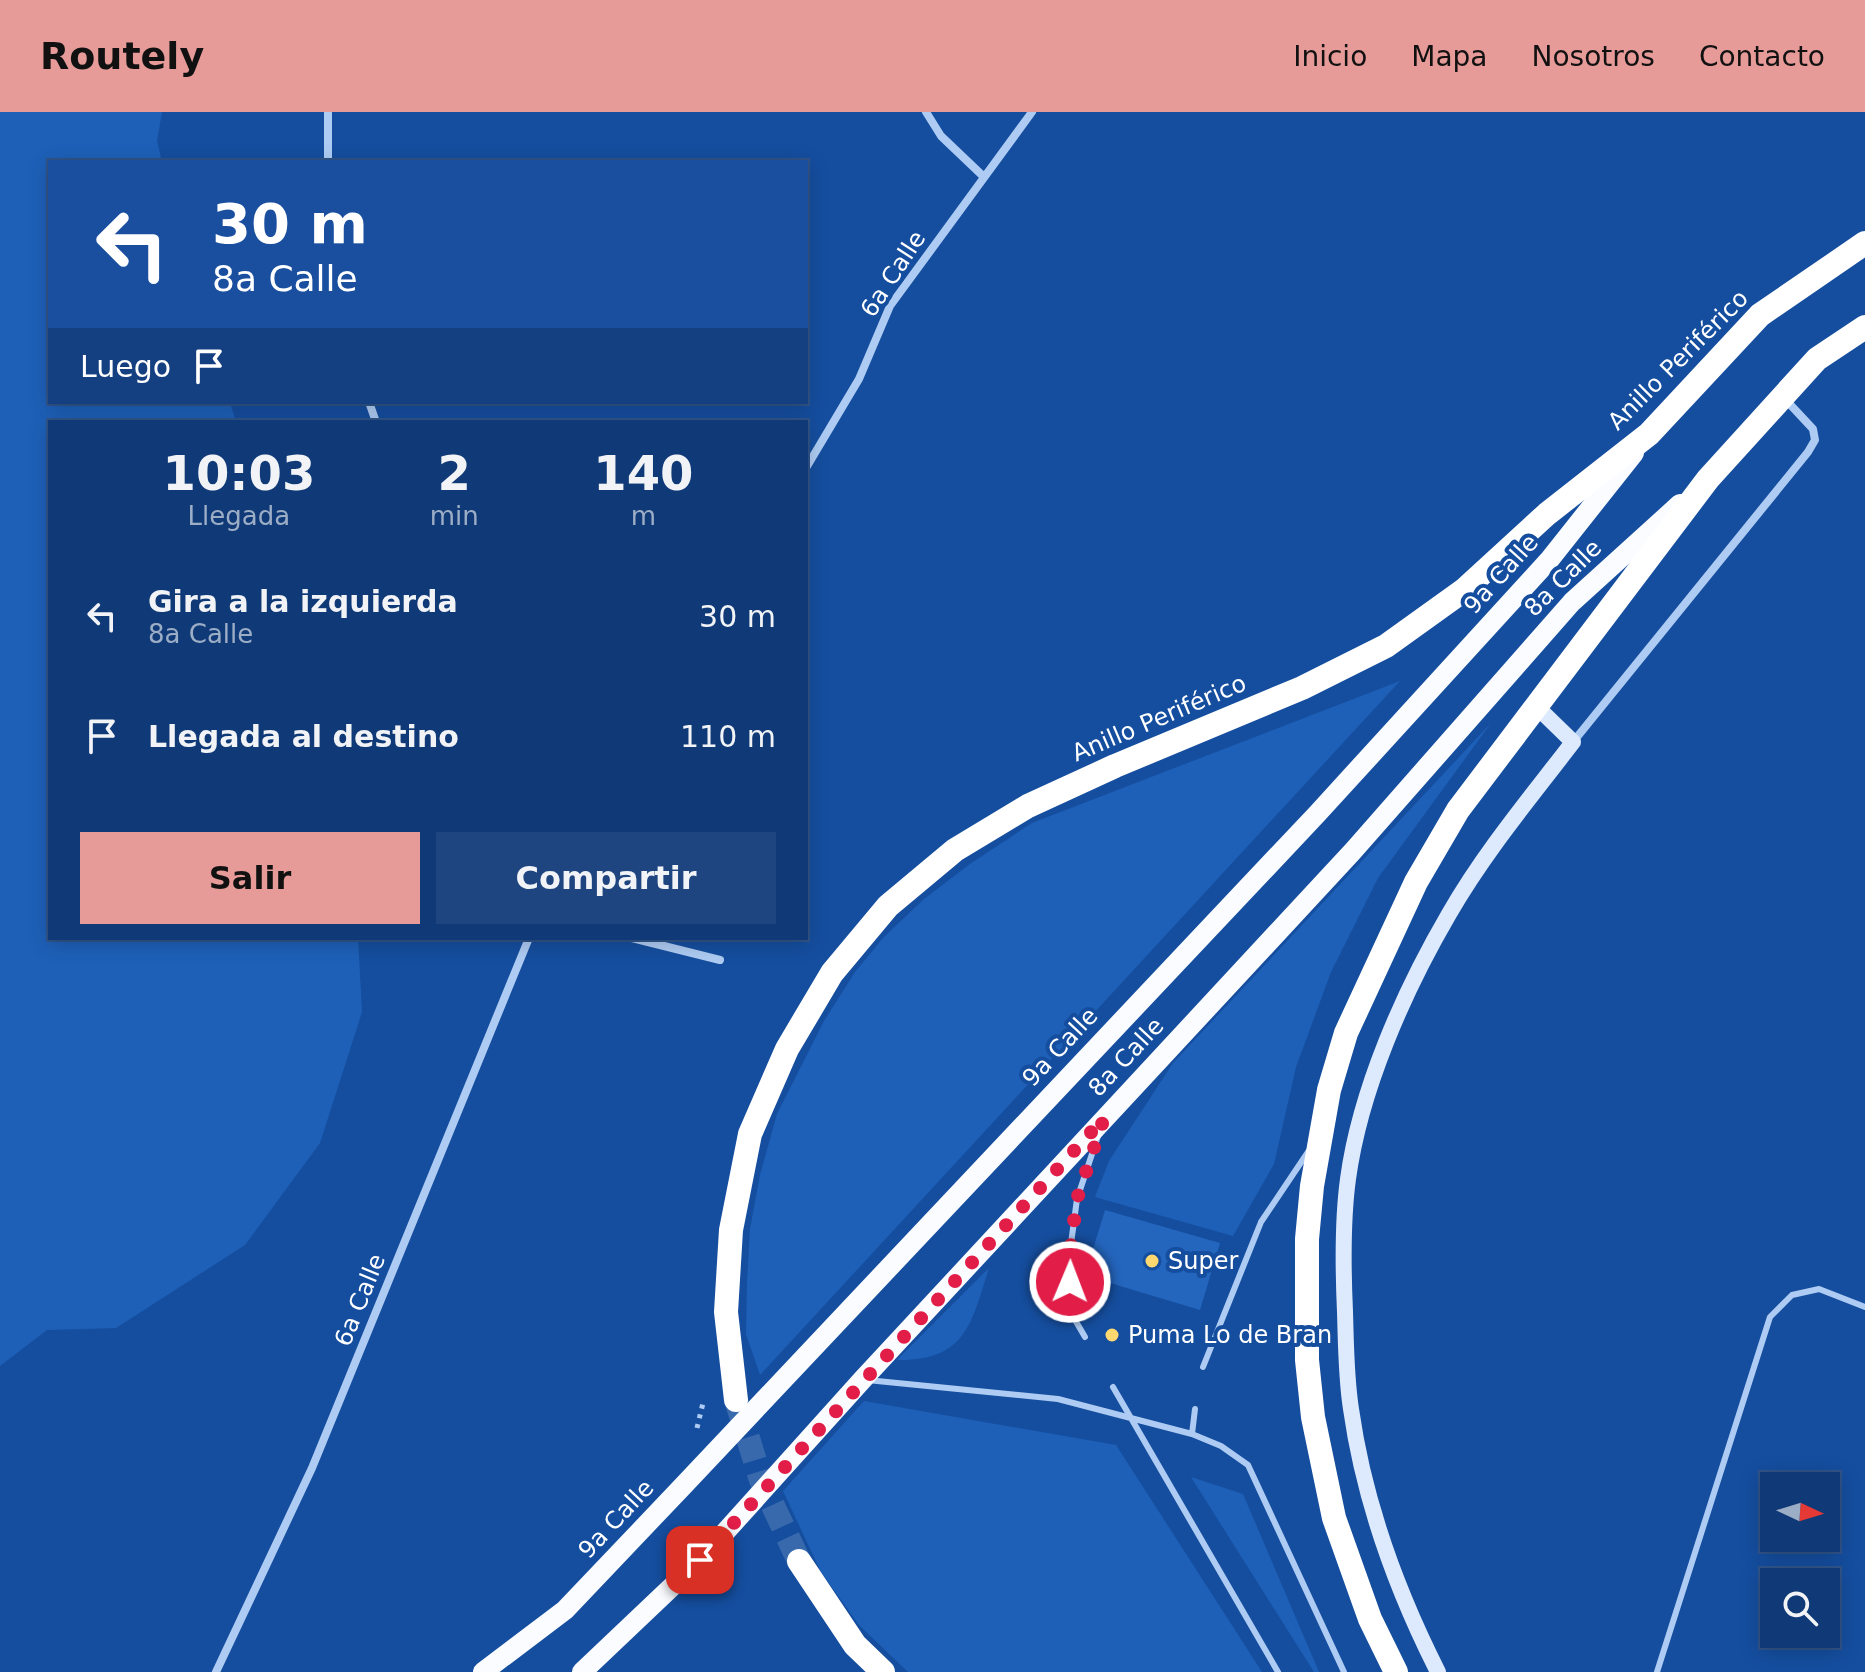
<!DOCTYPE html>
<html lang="es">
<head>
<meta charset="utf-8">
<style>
	body { margin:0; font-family:"DejaVu Sans",sans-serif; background:#1e457f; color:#f1f3f6; height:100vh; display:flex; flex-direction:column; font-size:30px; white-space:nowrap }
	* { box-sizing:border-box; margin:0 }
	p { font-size:26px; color:#9cadc6 }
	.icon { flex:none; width:44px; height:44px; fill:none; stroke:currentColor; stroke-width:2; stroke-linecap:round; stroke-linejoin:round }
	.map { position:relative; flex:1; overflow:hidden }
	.drawer { position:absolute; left:48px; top:308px; width:760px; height:520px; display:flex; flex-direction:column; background:#103a77; border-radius:0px; box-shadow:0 4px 20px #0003,0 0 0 2px #305489 }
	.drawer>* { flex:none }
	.hud { position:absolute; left:48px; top:48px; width:760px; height:244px; border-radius:0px; box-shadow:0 4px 20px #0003,0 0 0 2px #305489; background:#1a4fa0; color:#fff; overflow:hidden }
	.needle { width:52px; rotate:94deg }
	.tools { position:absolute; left:1760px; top:1360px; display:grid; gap:16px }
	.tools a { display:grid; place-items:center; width:80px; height:80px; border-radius:0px; background:#103a77; box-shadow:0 4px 20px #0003,0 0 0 2px #305489; font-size:40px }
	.pin { position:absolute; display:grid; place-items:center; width:68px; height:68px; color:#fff; margin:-34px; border-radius:16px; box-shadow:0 4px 12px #0006 }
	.me { position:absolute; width:88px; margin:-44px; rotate:1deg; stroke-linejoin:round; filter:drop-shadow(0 0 6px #0008) }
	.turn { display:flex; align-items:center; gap:28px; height:168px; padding:0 32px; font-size:36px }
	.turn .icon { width:104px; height:104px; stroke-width:2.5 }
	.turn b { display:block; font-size:56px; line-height:68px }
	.then { display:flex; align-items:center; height:76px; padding:0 32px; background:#0003; gap:16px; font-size:30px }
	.eta { display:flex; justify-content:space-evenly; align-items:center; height:136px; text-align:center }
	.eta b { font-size:48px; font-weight:600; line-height:56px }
	.button { display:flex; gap:16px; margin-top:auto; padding:16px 32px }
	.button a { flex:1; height:92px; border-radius:0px; background:#e69b98; color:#111; font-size:32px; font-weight:600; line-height:92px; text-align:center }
	.button a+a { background:#1e457f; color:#f1f3f6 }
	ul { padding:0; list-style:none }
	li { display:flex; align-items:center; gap:24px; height:120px; padding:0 32px }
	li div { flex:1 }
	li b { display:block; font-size:30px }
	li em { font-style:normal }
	header { display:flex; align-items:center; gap:48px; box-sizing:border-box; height:112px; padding:0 40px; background:#e69b98; color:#111 }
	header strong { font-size:38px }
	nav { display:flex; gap:44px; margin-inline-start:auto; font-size:28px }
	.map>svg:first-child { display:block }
</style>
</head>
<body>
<header>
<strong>Routely</strong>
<nav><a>Inicio</a><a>Mapa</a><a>Nosotros</a><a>Contacto</a></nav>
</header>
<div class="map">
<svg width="1865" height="1560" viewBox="0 0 1865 1560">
	<rect width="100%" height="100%" fill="#154e9f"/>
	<!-- green -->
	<path fill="#1e60b8" d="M0 0H162L157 29 162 50H50V290H230L236 310H50V826H358L362 900 320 1031 245 1133 116 1216 47 1218 0 1254Z
		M1400 569 760 1263 746 1222 747 1172 750 1117 760 1063 777 1002 824 909 855 860 884 825 924 787 970 752 1032 711Z
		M1491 611 1378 766 1331 860 1296 955 1274 1052 1233 1124 1095 1085 1109 1049 1173 951Z
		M989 1156C971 1212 966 1249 897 1248Z
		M864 1289 1116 1333 1262 1560H908L859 1513 821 1460 783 1379Z
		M1191 1365 1243 1382 1319 1560H1314Z"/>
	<!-- building -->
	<path fill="#2465bd" d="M1105 1098 1220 1131 1200 1198 1110 1171 1084 1167Z"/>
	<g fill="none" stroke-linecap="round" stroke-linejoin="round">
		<!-- highway-tunnel -->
		<path stroke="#3869ad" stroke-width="24" stroke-dasharray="24 12" stroke-linecap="butt" d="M737 1291 761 1368 799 1449"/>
		<!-- path -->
		<path stroke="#aeccf3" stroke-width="5" stroke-dasharray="4 6" stroke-linecap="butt" d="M697 1316 703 1291"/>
		<!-- lane -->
		<path stroke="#aeccf3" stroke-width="6" d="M1085 1225 1071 1201 1070 1139 1077 1087 1098 1024
			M1203 1255 1261 1110 1308 1040
			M867 1268 1058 1287 1192 1322 1221 1334 1248 1353 1344 1560
			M1113 1275 1278 1560
			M1192 1322 1195 1297
			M1657 1560 1770 1205 1792 1183 1819 1177 1865 1195"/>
		<!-- street -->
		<path stroke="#aeccf3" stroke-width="8" d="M926 0 941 24 984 65
			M328 50V0
			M369 290 376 310
			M806 356 859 267 890 194 1032 0
			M1573 630 1808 340 1815 328 1813 317 1785 287
			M632 826 720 848
			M216 1560 312 1356 529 826"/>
		<!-- secondary -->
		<path stroke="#ddeafd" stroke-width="16" d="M1438 1560C1396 1477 1364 1389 1351 1297 1346 1265 1346 1232 1345 1200 1343 1156 1342 1111 1348 1067 1360 978 1404 879 1449 802 1484 741 1530 686 1573 630L1535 593"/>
		<!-- primary -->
		<path stroke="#fafcff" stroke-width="20" d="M483 1560 565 1498 682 1375 1317 702 1550 447 1634 341
			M582 1560 700 1448 863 1267 1353 739 1572 490 1680 392"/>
		<!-- highway -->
		<path stroke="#fff" stroke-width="24" d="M736 1288 726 1200 731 1118 750 1022 787 937 832 861 888 794 955 738 1028 694 1115 654 1302 576 1386 534 1464 478 1547 402 1649 322 1760 203 1865 131
			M799 1449 855 1533 883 1560
			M1396 1560 1370 1507 1334 1406 1313 1305 1307 1248V1127L1312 1074 1329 978 1346 921 1416 770 1458 698 1708 367 1817 247 1865 215"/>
	</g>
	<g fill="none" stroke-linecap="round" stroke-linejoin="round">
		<!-- route -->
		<path stroke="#e11d48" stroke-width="14" stroke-dasharray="0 25.2" d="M700 1448 1104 1006 1077 1087 1070 1139V1170"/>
	</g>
	<!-- markers -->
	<g fill="#ffd970" stroke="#154e9f" stroke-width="3">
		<circle cx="1152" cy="1149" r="8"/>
		<circle cx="1112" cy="1223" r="8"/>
	</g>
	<g text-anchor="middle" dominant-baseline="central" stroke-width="8" stroke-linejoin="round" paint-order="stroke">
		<!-- street labels -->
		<g font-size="24" fill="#fff" stroke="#154e9f">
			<text transform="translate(893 162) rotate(-57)">6a Calle</text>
			<text transform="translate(1678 248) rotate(-45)">Anillo Periférico</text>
			<text transform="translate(1501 462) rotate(-48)">9a Calle</text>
			<text transform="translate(1563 466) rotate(-45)">8a Calle</text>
			<text transform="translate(1159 606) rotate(-23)">Anillo Periférico</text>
			<text transform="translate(1060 935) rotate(-47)">9a Calle</text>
			<text transform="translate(1126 945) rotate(-47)">8a Calle</text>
			<text transform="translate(360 1188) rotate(-68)">6a Calle</text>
			<text transform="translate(616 1407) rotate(-47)">9a Calle</text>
		</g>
		<!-- poi labels -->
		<g font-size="24" fill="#fff" stroke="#154e9f" text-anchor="start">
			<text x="1168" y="1149">Super</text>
			<text x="1128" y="1223">Puma Lo de Bran</text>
		</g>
	</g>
</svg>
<div class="tools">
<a><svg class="needle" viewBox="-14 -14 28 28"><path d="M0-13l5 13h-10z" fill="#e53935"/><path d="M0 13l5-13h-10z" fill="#9cadc6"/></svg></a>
<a><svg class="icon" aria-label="search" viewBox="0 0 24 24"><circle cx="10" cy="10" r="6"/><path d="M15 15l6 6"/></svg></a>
</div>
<div class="pin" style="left:700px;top:1448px;background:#d93025"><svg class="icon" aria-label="arrive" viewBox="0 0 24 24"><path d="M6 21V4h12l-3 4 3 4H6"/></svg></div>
<svg class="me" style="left:1070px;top:1170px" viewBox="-20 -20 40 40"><circle r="17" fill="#e11d48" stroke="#fff" stroke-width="3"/><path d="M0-11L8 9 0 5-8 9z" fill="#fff"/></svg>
<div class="hud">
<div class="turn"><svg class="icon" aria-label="left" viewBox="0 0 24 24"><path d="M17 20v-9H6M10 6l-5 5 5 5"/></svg><div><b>30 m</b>8a Calle</div></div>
<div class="then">Luego<svg class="icon" aria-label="arrive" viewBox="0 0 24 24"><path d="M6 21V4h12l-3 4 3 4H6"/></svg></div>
</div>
<section class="drawer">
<div class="eta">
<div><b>10:03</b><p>Llegada</p></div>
<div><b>2</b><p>min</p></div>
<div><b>140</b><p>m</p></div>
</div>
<ul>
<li><svg class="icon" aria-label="left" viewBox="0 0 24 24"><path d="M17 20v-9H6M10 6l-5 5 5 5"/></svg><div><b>Gira a la izquierda</b><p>8a Calle</p></div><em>30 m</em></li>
<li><svg class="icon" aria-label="arrive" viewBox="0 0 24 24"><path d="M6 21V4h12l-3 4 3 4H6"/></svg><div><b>Llegada al destino</b></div><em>110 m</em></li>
</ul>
<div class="button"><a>Salir</a><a>Compartir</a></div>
</section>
</div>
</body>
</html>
